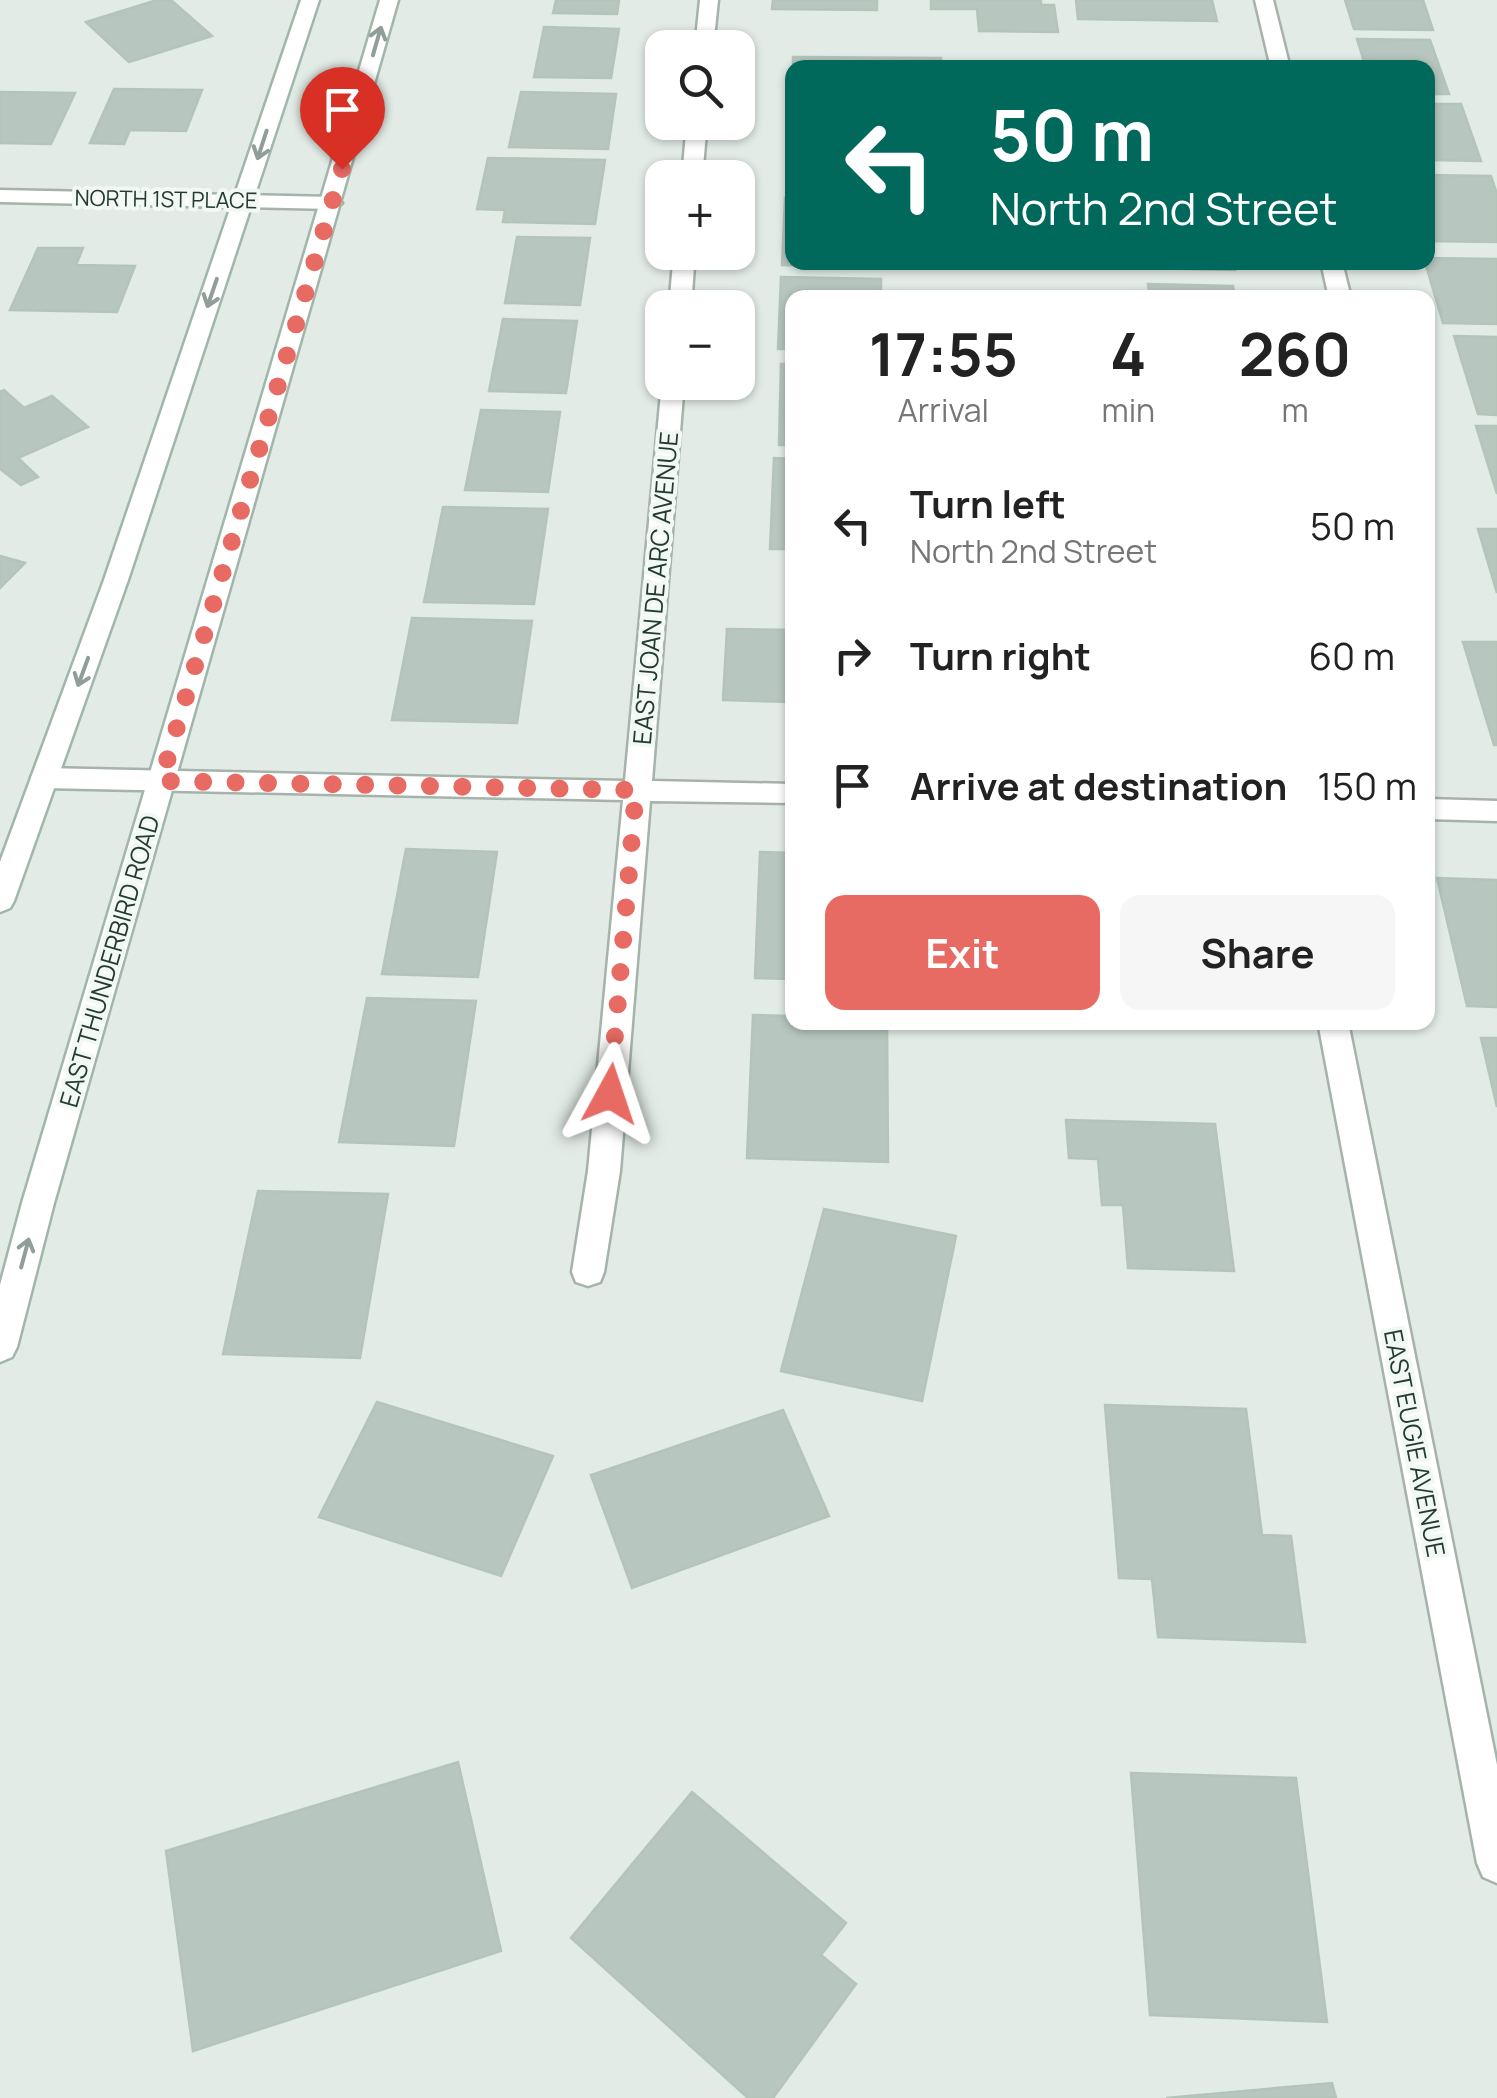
<!DOCTYPE html>
<html lang="en">
<head>
<meta charset="utf-8">
<style>
	body { margin:0; font-family:Manrope,sans-serif; background:#f6f6f6; color:#222; height:100vh; display:flex; flex-direction:column; font-size:38px; white-space:nowrap }
	* { box-sizing:border-box; margin:0 }
	p { font-size:32px; color:#767676 }
	.icon { flex:none; width:55px; height:55px; fill:none; stroke:currentColor; stroke-width:2; stroke-linecap:round; stroke-linejoin:round }
	.map { position:relative; flex:1; overflow:hidden }
	.side { position:absolute; left:785px; top:290px; width:650px; height:740px; display:flex; flex-direction:column; background:#fff; border-radius:20px; box-shadow:0 2px 8px #0004 }
	.side>* { flex:none }
	.hud { position:absolute; left:785px; top:60px; width:650px; height:210px; border-radius:20px; box-shadow:0 2px 8px #0004; background:#00695c; color:#fff; overflow:hidden }
	.tools { position:absolute; left:645px; top:30px; display:grid; gap:20px }
	.tools a { display:grid; place-items:center; width:110px; height:110px; border-radius:20px; background:#fff; box-shadow:0 2px 8px #0004; font-size:50px }
	.pin { position:absolute; display:grid; place-items:center; width:85px; height:85px; color:#fff; margin:-102px -42px; border-radius:50% 50% 50% 0; rotate:-45deg; box-shadow:0 0 10px #0007 }
	.pin .icon { rotate:45deg }
	.me { position:absolute; width:110px; margin:-55px; rotate:5deg; stroke-linejoin:round; filter:drop-shadow(0 0 8px #0008) }
	.turn { display:flex; align-items:center; gap:35px; height:210px; padding:0 40px; font-size:45px }
	.turn .icon { width:130px; height:130px; stroke-width:2.5 }
	.turn b { display:block; font-size:70px; line-height:85px }
	.eta { display:flex; justify-content:space-evenly; align-items:center; height:170px; text-align:center }
	.eta b { font-size:60px; font-weight:700; line-height:70px }
	.cta { display:flex; gap:20px; margin-top:auto; padding:20px 40px }
	.cta a { flex:1; height:115px; border-radius:20px; background:#e76a63; color:#fff; font-size:40px; font-weight:700; line-height:115px; text-align:center }
	.cta a+a { background:#f6f6f6; color:#222 }
	ul { padding:0; list-style:none }
	li { display:flex; align-items:center; gap:30px; height:130px; padding:0 40px }
	li div { flex:1 }
	li b { display:block; font-size:38px }
	li em { font-style:normal }
	.map>svg:first-child { display:block }
</style>
</head>
<body>
<div class="map">
<svg width="1497" height="2098" viewBox="0 0 1497 2098">
	<rect width="100%" height="100%" fill="#e2ebe5"/>
	<!-- building -->
	<path fill="#b7c6be" stroke="#b5c4bb" stroke-width="2.5" d="M157 0H171L212 36 129 62 86 22Z
		M556 0H619L617 14 553 13Z
		M773 0H877V10L772 9Z
		M931 0H1041V5H1054L1058 32 979 31 977 9H931Z
		M1076 0H1212L1217 21 1078 19Z
		M1345 0H1423L1433 30 1354 29Z
		M544 27 619 29 611 78 534 77Z
		M1357 39 1430 40 1449 94H1428V68H1366Z
		M793 57 941 58 942 68H793Z
		M1082 62 1190 64 1191 68H1083Z
		M114 89 202 90 186 131 130 130 124 144 90 143Z
		M0 92 75 93 51 144 0 143Z
		M521 92 616 94 608 149 509 147Z
		M1428 104H1461L1481 161 1428 160Z
		M789 125H792V186H787Z
		M488 158 605 160 595 224 503 222 505 210 477 209Z
		M1428 175 1491 176 1497 194V242L1428 241Z
		M785 198H792V262H873V267L782 265Z
		M517 237 590 238 580 305 505 303Z
		M38 248H83L76 265 135 266 117 312 10 310Z
		M1428 258 1497 259V324L1443 323 1425 262Z
		M1139 262H1234L1235 270 1140 268Z
		M781 277 881 279V298H792V349H778Z
		M1148 284 1233 286 1235 298H1150Z
		M503 319 577 321 566 393 489 391Z
		M1454 336 1497 337V415L1478 414Z
		M781 364H792V445H779Z
		M4 390 24 408 52 396 88 427 18 458 38 477 21 485 0 469V392Z
		M481 410 560 412 548 492 465 490Z
		M1476 426H1497V494Z
		M774 458 792 459V549H770Z
		M443 507 548 509 534 604 424 602Z
		M1478 529H1497V593Z
		M0 556 25 563 0 588Z
		M412 618 532 621 517 723 392 720Z
		M727 629 792 630V702L723 700Z
		M1463 642H1497V745H1494Z
		M406 849 497 852 478 977 382 974Z
		M760 852 792 853V979L755 978Z
		M1437 878 1497 880V1007L1467 1006Z
		M367 998 476 1001 454 1146 339 1142Z
		M753 1015 792 1016V1022H887L888 1162 747 1158Z
		M1481 1038H1497V1107Z
		M1066 1120 1215 1124 1234 1271 1128 1268 1123 1205H1102L1098 1159 1069 1158Z
		M258 1191 388 1194 360 1358 223 1354Z
		M824 1209 956 1236 922 1401 781 1371Z
		M377 1402 553 1456 501 1576 319 1517Z
		M1105 1405 1246 1409 1262 1535 1291 1536 1305 1642 1158 1637 1152 1579 1119 1578Z
		M783 1410 829 1516 632 1588 591 1475Z
		M458 1762 501 1951 193 2051 166 1851Z
		M1131 1773 1296 1778 1327 2022 1150 2015Z
		M692 1792 846 1923 821 1955 856 1984 773 2098H748L571 1938Z
		M1332 2083 1336 2098H1166Z"/>
	<g fill="none" stroke-linecap="round" stroke-linejoin="round">
		<defs>
			<path id="minor" d="M700 0H718L713 48H695Z
				M1255 0H1273L1290 68H1271Z
				M687 122H707L702 178H682Z
				M0 190 332 197 342 203 332 209 0 202Z
				M674 252H695L691 308H669Z
				M1321 262H1342L1351 298H1329Z
				M662 382H684L652 781 792 784V803L650 801 620 1171 604 1272 600 1282 588 1286 576 1282 572 1272 588 1171 623 800 44 788 34 785 31 778 34 771 44 768 625 781Z
				M1428 799 1497 801V821L1428 819Z
				M1318 1022H1348L1497 1765V1883L1483 1877 1477 1863Z"/>
			<path id="secondary" d="M301 0H319L128 580 14 901 10 908 0 912V862L104 580Z
				M380 0H398L54 1203 17 1347 12 1357 0 1362V1285L22 1203Z"/>
		</defs>
		<!-- minor casing -->
		<use href="#minor" stroke="#a5b3ab" stroke-width="5"/>
		<!-- secondary casing -->
		<use href="#secondary" stroke="#a1b6ab" stroke-width="5"/>
		<!-- minor -->
		<use href="#minor" fill="#fff" fill-rule="evenodd"/>
		<!-- secondary -->
		<use href="#secondary" fill="#fff" fill-rule="evenodd"/>
	</g>
	<!-- one-way arrows -->
	<defs><path id="oneway-shaft" d="M-6 0H5M1.5-3L5.5 0L1.5 3" fill="none" stroke-width="1.6" stroke-linecap="round" stroke-linejoin="round" transform="scale(2.5)"/></defs>
	<g stroke="#919d98">
		<use href="#oneway-shaft" transform="translate(377 41) rotate(-74)"/>
		<use href="#oneway-shaft" transform="translate(262 145) rotate(108)"/>
		<use href="#oneway-shaft" transform="translate(212 293) rotate(109)"/>
		<use href="#oneway-shaft" transform="translate(83 672) rotate(110)"/>
		<use href="#oneway-shaft" transform="translate(25 1253) rotate(-75)"/>
	</g>
	<g fill="none" stroke-linecap="round" stroke-linejoin="round">
		<!-- route -->
		<path stroke="#e76a63" stroke-width="18" stroke-dasharray="0 32.4" d="M342 169 161 781 636 790 610 1094"/>
	</g>
	<g text-anchor="middle" dominant-baseline="central" stroke-width="8" stroke-linejoin="round" paint-order="stroke">
		<!-- far-street labels -->
		<g font-size="22" fill="#233b30" stroke="#f2f8f4">
			<text transform="translate(166 199) rotate(1)">NORTH 1ST PLACE</text>
		</g>
		<!-- street labels -->
		<g font-size="25" fill="#233b30" stroke="#f2f8f4">
			<text transform="translate(655 588) rotate(-85)">EAST JOAN DE ARC AVENUE</text>
			<text transform="translate(109 961) rotate(-74)">EAST THUNDERBIRD ROAD</text>
			<text transform="translate(1415 1443) rotate(79)">EAST EUGIE AVENUE</text>
		</g>
	</g>
</svg>
<div class="tools">
<a><svg class="icon" aria-label="search" viewBox="0 0 24 24"><circle cx="10" cy="10" r="6"/><path d="M15 15l6 6"/></svg></a>
<a>+</a>
<a>−</a>
</div>
<div class="pin" style="left:342px;top:169px;background:#d93025"><svg class="icon" aria-label="arrive" viewBox="0 0 24 24"><path d="M6 21V4h12l-3 4 3 4H6"/></svg></div>
<svg class="me" style="left:610px;top:1094px" viewBox="-20 -20 40 40"><path d="M0-17L14 15 0 8-14 15z" fill="#e76a63" stroke="#fff" stroke-width="4"/></svg>
<div class="hud">
<div class="turn"><svg class="icon" aria-label="left" viewBox="0 0 24 24"><path d="M17 20v-9H6M10 6l-5 5 5 5"/></svg><div><b>50 m</b>North 2nd Street</div></div>
</div>
<section class="side">
<div class="eta">
<div><b>17:55</b><p>Arrival</p></div>
<div><b>4</b><p>min</p></div>
<div><b>260</b><p>m</p></div>
</div>
<ul>
<li><svg class="icon" aria-label="left" viewBox="0 0 24 24"><path d="M17 20v-9H6M10 6l-5 5 5 5"/></svg><div><b>Turn left</b><p>North 2nd Street</p></div><em>50 m</em></li>
<li><svg class="icon" aria-label="right" viewBox="0 0 24 24"><path d="M7 20v-9h11M14 6l5 5-5 5"/></svg><div><b>Turn right</b></div><em>60 m</em></li>
<li><svg class="icon" aria-label="arrive" viewBox="0 0 24 24"><path d="M6 21V4h12l-3 4 3 4H6"/></svg><div><b>Arrive at destination</b></div><em>150 m</em></li>
</ul>
<div class="cta"><a>Exit</a><a>Share</a></div>
</section>
</div>
</body>
</html>
